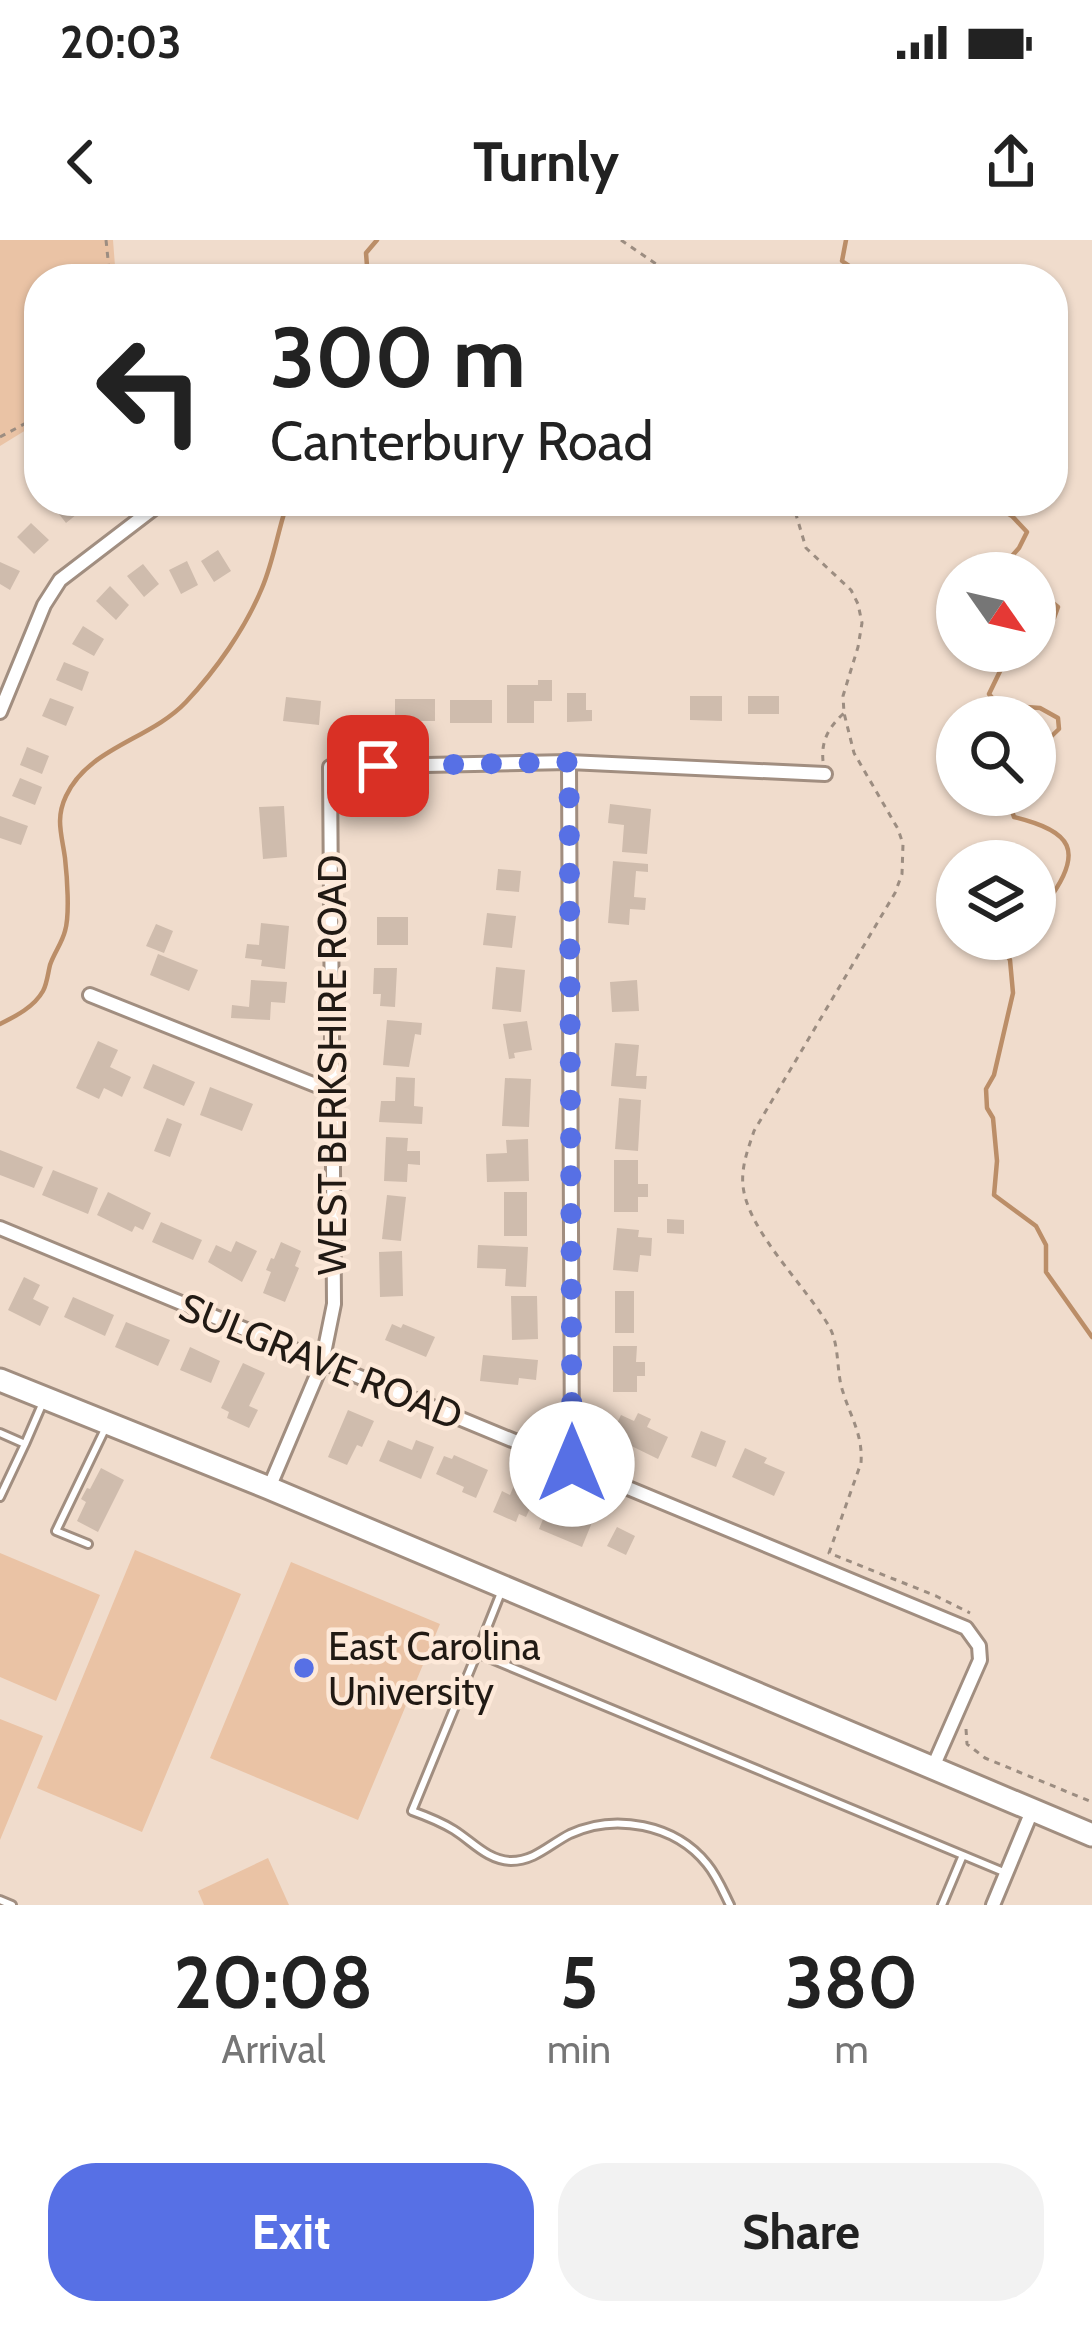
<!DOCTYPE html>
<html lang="en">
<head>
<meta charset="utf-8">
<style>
	body { margin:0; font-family:Cabin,sans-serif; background:#f2f2f2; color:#222; height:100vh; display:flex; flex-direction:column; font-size:45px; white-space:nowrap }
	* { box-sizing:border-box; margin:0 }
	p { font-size:39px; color:#767676 }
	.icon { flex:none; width:66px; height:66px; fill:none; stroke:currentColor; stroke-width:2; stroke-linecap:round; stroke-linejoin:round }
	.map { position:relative; height:1665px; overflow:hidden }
	.drawer { display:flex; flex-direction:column; background:#fff; flex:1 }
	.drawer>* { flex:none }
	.guide { position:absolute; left:24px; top:24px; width:1044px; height:252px; border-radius:48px; box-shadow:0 3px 9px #0004; background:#fff; color:#222; overflow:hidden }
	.needle { width:78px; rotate:124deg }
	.controls { position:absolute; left:936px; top:312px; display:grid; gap:24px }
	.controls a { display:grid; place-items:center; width:120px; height:120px; border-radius:50%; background:#fff; box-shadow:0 3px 9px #0004; font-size:60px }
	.pin { position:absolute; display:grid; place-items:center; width:102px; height:102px; color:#fff; margin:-51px; border-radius:24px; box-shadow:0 6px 18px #0006 }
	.me { position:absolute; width:132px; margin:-66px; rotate:0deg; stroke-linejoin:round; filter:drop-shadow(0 0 9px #0008) }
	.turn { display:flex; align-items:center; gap:42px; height:252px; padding:0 48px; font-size:54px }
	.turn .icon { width:156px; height:156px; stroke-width:2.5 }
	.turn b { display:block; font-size:84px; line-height:102px }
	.eta { display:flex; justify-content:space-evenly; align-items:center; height:204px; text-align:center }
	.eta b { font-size:72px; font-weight:800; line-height:84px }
	.primary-button { display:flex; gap:24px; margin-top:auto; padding:24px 48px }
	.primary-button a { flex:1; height:138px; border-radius:48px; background:#5770e5; color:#fff; font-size:48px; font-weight:800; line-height:138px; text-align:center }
	.primary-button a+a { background:#f2f2f2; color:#222 }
	.status { display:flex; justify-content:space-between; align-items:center; height:84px; padding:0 60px; background:#fff; direction:ltr }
	.status svg { height:33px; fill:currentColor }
	header { display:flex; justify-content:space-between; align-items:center; height:156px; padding:0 48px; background:#fff; font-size:54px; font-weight:800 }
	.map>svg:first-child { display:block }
</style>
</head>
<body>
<div class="status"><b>20:03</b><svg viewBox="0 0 49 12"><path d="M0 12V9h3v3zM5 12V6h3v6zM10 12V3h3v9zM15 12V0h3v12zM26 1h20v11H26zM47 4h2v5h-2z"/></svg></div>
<header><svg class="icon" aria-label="back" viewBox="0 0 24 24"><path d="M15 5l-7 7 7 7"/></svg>Turnly<svg class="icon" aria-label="share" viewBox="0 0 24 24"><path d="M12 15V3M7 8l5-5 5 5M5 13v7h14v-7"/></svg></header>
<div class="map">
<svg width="1092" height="1665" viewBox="0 0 1092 1665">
	<rect width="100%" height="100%" fill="#f0dccc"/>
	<!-- green -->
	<path fill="#eac3a5" d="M0 0H113L116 39H39V182L0 206Z
		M135 1310 241 1354 142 1592 37 1548Z
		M0 1313 100 1355 56 1461 0 1437Z
		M291 1322 440 1384 358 1580 210 1518Z
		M0 1479 43 1496 0 1600Z
		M268 1618 289 1665H204L198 1651Z"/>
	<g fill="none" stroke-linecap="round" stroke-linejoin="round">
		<!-- stream -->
		<path stroke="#bb8e68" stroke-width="4.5" d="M846 0 842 21 869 39
			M368 39 366 13 377 0
			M987 261 1012 276 1027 292 1019 308 997 333
			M1035 356 1047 358 1058 367 1054 378H1035
			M983 411 987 420 1004 423 989 454 998 465 1040 468 1058 478 1059 489 1035 512
			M1007 555 1014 577C1071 591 1086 610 1047 662L1035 661
			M1001 699V705L1010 720 1013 753 994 835 986 849 987 868 993 878 997 921 994 955 1036 986 1046 1005V1032L1092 1097
			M0 784C16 776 34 767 43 751 47 744 48 733 50 725 54 713 62 703 65 691 70 675 67 636 65 618 62 595 55 579 66 556 89 507 150 500 186 462 216 430 245 389 262 348 274 320 278 289 288 261"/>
	</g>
	<!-- building -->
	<path fill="#cfbcad" d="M57 261H75L82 270 66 283 52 265Z
		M31 283 49 300 34 314 17 297Z
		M218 310 231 331 214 342 201 321Z
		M187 321 198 345 181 354 169 330Z
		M0 322 20 331 10 350 0 344Z
		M143 324 159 344 144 357 127 336Z
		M110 346 129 365 116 380 96 361Z
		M83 386 104 399 94 416 72 404Z
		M64 422 89 432 82 451 56 440Z
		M538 440H552V461H534V483H507V445H538Z
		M567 453H586V470H592V481L567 482Z
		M690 456H722V481L690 480Z
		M748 456H779V474H748Z
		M286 457 321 461 319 485 283 481Z
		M50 458 74 467 66 486 42 476Z
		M395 459H435V481H395Z
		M450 460H492V483H450Z
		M27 507 49 516 42 534 20 525Z
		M20 538 42 547 35 565 12 556Z
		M610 564 651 569 647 614 622 612 624 585 608 583Z
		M284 566 287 617 263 619 259 567Z
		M0 576 28 586 21 605 0 598Z
		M613 621 648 624V632L636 631 634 657 646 658 645 670 630 669 629 685 608 683Z
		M498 629 521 631 519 652 496 650Z
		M487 673 516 676 512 708 483 705Z
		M377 677H408V705H377Z
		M261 683 289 686 285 729 261 726 262 720 245 718 247 704 259 705Z
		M156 684 173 691 164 713 146 706Z
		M158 714 198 730 189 751 150 735Z
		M496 727 525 730 521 772 492 769Z
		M374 728H397L395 767 380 766 381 754H373Z
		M251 740 287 742 285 763 271 762 270 780 231 778 232 765 249 767Z
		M637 740 639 771 612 772 610 742Z
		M387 780 422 783 421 795 415 794 409 827 383 825Z
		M527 781 532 810 514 813 515 818 509 819 503 784Z
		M98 801 118 810 110 827 131 837 122 857 104 848 99 859 76 848Z
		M615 803 639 805 636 836H647L646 849 611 846Z
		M153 824 195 842 184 866 143 848Z
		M396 837 415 838 414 866 423 867 422 884 379 882 381 861H395Z
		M505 838 531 839 529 887 502 886Z
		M210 847 253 864 242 891 200 875Z
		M619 858 641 860 638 911 615 909Z
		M167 878 182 884 170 917 154 911Z
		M386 897 408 898 407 911H420V925L408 924 407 942 384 941Z
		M528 899 529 941 487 942 486 914 507 913 506 900Z
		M0 910 43 927 34 948 0 935Z
		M614 920H638V944H648V957H638V972H614Z
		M53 930 98 948 88 974 42 955Z
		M108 952 151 973 143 990 135 986 132 992 97 975Z
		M504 952H527V996H504Z
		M387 955 406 957 401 1001 382 999Z
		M667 979 684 980V994L667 993Z
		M161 982 202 1000 193 1020 152 1002Z
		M617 988 639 990 638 997 652 998 651 1016 640 1015 638 1032 613 1030Z
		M236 1001 257 1011 242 1042 208 1022 216 1005 231 1012Z
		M281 1002 301 1011 295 1026 299 1028 285 1062 263 1053 271 1032 266 1030 271 1018 274 1019Z
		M478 1005 528 1007 526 1047 505 1046 506 1029 477 1028Z
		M402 1011 403 1056 380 1057 379 1012Z
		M24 1037 40 1045 33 1059 49 1067 40 1086 8 1070Z
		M615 1051H634V1093H615Z
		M511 1056H537L538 1099 512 1100Z
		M73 1057 114 1075 105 1096 64 1077Z
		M126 1082 170 1100 158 1126 115 1107Z
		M392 1084 401 1088 403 1084 435 1097 426 1117 385 1100Z
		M613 1106H637L636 1122H645V1136H637V1152H613Z
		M190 1107 220 1121 211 1143 180 1130Z
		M483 1115 538 1120 536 1140 519 1138 518 1145 480 1141Z
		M243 1123 265 1133 249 1166 258 1170 249 1188 227 1178 229 1172 221 1168Z
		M348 1170 374 1181 362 1207 357 1205 347 1225 328 1217Z
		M638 1173 651 1179 647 1187 668 1197 658 1219 611 1196 621 1175 634 1181Z
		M701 1191 726 1201 716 1227 691 1217Z
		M388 1200 412 1210 416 1200 434 1207 421 1239 379 1221Z
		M745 1208 767 1218 764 1223 785 1232 774 1256 732 1237Z
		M454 1215 488 1230 476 1258 462 1252 464 1247 436 1234 444 1216 452 1219Z
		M101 1228 124 1240 98 1292 77 1281 86 1262 81 1259 87 1248 90 1249Z
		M515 1243 537 1253 526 1277 519 1274 516 1282 493 1272 502 1251 510 1255Z
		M552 1257 595 1275 582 1307 539 1289Z
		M617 1287 635 1296 626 1315 607 1306Z"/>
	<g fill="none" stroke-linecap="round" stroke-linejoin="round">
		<defs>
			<path id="lane" d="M0 1193 25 1204 44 1160
				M0 1257 25 1204
				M88 1304 56 1291 106 1187
				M502 1350 477 1413 1006 1633
				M477 1413 412 1571C426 1576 441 1582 454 1590 473 1602 487 1620 511 1621 535 1621 550 1604 570 1594 615 1573 675 1584 707 1624 717 1636 723 1651 730 1665
				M0 1660 12 1665
				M942 1665 963 1615"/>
			<path id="street" d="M0 472 44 365 60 340 158 265 179 267
				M569 522 572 1224
				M90 755 333 852
				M0 988 966 1388 979 1406 980 1420 933 1527
				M269 1248 322 1123 334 1064 330 527 569 522 825 534
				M993 1665 1032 1571"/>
			<path id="primary" d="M0 1140 269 1248 1092 1595"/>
		</defs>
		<!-- lane casing -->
		<use href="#lane" stroke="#a18e80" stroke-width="12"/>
		<!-- street casing -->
		<use href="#street" stroke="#a18e80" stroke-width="18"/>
		<!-- primary casing -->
		<use href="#primary" stroke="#a18e80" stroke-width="27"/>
		<!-- path -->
		<path stroke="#9c8d81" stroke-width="3" stroke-dasharray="6 6" stroke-linecap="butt" d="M106 0 110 39
			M621 0 678 39
			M0 197 39 176
			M792 261 806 308 851 350 858 364 862 383 858 407 843 456 844 473 854 513 898 589 903 604 902 634 895 653 754 891C748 909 741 927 743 946 748 992 807 1047 830 1088 840 1108 836 1132 843 1152 851 1178 863 1195 861 1223L829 1313 936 1356 970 1373
			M823 521C821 500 829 487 844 473
			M966 1489 967 1504 985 1518 1092 1562"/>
		<!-- lane -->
		<use href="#lane" stroke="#fff" stroke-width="6"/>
		<!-- street -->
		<use href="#street" stroke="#fff" stroke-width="12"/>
		<!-- primary -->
		<use href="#primary" stroke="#fff" stroke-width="21"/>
	</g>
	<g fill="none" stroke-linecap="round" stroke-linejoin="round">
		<!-- route -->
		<path stroke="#5770e5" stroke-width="21" stroke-dasharray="0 37.8" d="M378 526 569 522 572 1224"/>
	</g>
	<!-- markers -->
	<circle fill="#5770e5" stroke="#fde9d9" stroke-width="4.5" cx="304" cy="1428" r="12"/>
	<g text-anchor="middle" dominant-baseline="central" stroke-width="9" stroke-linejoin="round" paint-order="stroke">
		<!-- street labels -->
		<g font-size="39" fill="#211a14" stroke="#fde9d9">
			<text transform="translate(332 825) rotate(-90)">WEST BERKSHIRE ROAD</text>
			<text transform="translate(321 1121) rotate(22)">SULGRAVE ROAD</text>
		</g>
		<!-- poi labels -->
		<g font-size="39" fill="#211a14" stroke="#fde9d9" text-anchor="start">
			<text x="328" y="1406">East Carolina<tspan x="328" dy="45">University</tspan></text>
		</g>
	</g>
</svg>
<div class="controls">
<a><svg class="needle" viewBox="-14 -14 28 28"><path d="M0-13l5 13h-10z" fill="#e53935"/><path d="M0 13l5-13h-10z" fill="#767676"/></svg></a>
<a><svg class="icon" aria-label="search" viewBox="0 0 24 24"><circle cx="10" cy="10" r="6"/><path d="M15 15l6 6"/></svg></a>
<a><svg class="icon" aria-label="layers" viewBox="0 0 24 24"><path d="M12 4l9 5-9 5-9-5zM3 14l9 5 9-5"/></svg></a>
</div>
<div class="pin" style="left:378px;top:526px;background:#d93025"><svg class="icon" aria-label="arrive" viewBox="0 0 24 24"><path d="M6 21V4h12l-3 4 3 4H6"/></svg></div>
<svg class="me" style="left:572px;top:1224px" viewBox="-20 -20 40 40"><circle r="19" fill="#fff"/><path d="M0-13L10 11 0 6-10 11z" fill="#5770e5"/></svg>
<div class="guide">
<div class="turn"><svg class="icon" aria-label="left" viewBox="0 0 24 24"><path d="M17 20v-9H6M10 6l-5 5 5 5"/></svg><div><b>300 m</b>Canterbury Road</div></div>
</div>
</div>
<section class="drawer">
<div class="eta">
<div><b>20:08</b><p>Arrival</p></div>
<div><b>5</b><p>min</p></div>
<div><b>380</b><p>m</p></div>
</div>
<div class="primary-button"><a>Exit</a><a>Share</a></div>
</section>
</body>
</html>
